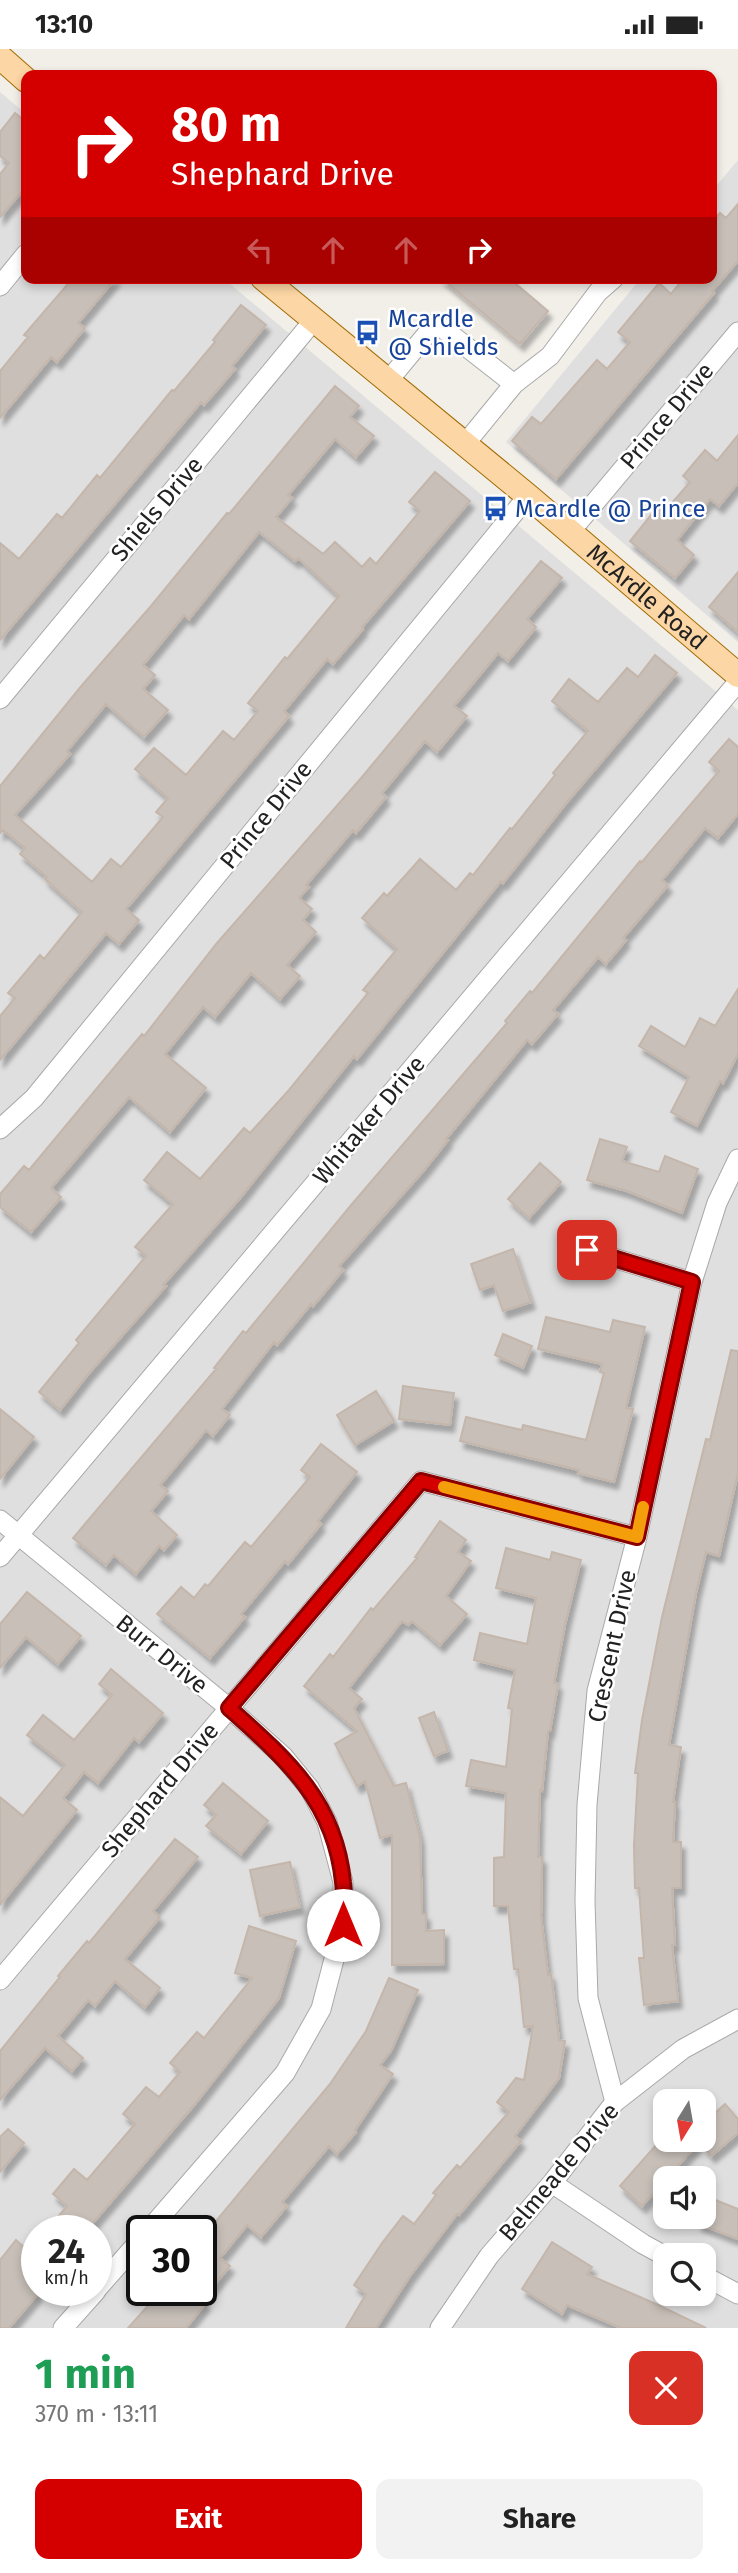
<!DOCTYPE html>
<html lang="en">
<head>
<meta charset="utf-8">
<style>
	body { margin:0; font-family:"Fira Sans",sans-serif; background:#f2f2f2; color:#222; height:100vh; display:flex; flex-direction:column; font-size:26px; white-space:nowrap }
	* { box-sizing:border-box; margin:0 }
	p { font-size:23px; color:#767676 }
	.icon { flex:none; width:38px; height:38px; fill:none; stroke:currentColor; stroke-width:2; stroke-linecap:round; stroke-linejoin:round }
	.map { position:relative; height:2279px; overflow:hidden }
	.details { display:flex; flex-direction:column; background:#fff; flex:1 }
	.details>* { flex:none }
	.top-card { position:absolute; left:21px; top:21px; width:696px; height:214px; border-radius:14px; box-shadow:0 4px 10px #0003; background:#d40000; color:#fff; overflow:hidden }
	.needle { width:46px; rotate:191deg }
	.tools { position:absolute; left:653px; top:2040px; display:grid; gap:14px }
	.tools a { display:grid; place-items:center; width:63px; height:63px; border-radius:14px; background:#fff; box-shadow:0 4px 10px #0003; font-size:35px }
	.speed { position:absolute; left:21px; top:2166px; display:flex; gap:14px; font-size:35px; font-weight:700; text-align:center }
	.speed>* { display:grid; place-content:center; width:91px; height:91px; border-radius:50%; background:#fff; box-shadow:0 4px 10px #0003; line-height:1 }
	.speed small { font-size:18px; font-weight:400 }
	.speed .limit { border:4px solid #111; border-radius:10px; background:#fff; color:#111 }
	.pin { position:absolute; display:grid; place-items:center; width:60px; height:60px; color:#fff; margin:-30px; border-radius:14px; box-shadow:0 4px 10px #0006 }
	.me { position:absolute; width:77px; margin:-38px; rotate:0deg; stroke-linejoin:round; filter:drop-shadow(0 0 5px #0008) }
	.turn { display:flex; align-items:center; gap:24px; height:147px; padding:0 35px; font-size:32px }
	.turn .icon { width:91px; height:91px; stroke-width:2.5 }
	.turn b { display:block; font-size:49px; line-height:60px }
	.lanes { display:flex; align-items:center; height:66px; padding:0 35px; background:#0003; justify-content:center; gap:35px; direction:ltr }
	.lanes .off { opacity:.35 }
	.round { display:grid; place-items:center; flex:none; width:74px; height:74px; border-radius:14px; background:#f2f2f2 }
	.head { display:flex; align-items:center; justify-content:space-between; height:119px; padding:0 35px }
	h1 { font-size:42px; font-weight:700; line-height:52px; color:#1e9e55 }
	.primary-button { display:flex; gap:14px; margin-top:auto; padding:14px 35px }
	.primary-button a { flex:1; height:80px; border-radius:14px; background:#d40000; color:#fff; font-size:28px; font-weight:700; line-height:80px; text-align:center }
	.primary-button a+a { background:#f2f2f2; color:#222 }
	.status { display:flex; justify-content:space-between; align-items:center; height:49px; padding:0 35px; background:#fff; direction:ltr }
	.status svg { height:19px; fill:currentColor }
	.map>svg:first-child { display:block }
</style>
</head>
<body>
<div class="status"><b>13:10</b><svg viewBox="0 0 49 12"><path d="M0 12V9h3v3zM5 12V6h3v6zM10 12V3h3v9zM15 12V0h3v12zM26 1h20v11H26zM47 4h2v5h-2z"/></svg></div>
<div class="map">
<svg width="738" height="2279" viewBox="0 0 738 2279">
	<defs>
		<filter id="shadow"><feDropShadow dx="4" dy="7" stdDeviation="2" flood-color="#0004"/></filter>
	</defs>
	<rect width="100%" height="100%" fill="#f2efe9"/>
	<!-- residential -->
	<path fill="#e0dfdf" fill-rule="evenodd" d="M0 43 26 65V229H223L738 661V2279H0ZM665 2053H704V2091H665ZM665 2130H704V2168H665ZM37 2182H96V2242H37ZM142 2182H201V2242H142ZM665 2207H704V2245H665Z
		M738 111V593L506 393 641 229H712V142Z"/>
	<!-- building -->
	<path fill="#c7bfb8" stroke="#c4b6ab" stroke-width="2" fill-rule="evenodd" filter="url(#shadow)" d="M15 64 26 73V138L0 168V125L9 114 0 107V83Z
		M738 155V212L712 242 714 244 556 430 512 392 532 368 541 375 597 311 607 320 630 293 618 283 659 234 671 245 684 229H712V173L720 164 726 169Z
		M73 229H116L78 274 85 279 57 313 51 308 0 369V322L28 288 24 286Z
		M441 229H509L548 262 520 295Z
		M241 256 266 276 232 317 235 320 204 356 201 353 0 591V494L19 510 57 465 62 469 97 426 100 429 172 341 174 342 215 293 213 291Z
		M335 337 359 357 350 368 374 387 356 408 335 390 288 446 292 449 276 468 323 505 335 493 362 518 370 509 376 515 420 462 409 453 435 423 470 452 362 578 363 580 333 615 327 610 284 662 289 667 126 860 139 871 119 895 106 884 0 1011V967L15 949 8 944 40 906 44 910 82 863 45 830 47 828 20 805 25 799 3 781 0 784V737L83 635 151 557 227 464 229 465ZM259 483 295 512 298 509 339 547 287 610 285 608 248 654 258 662 234 691 223 682 186 726 154 699 135 720 168 749 156 763 163 768 121 818 111 810 92 833 15 766 70 705 67 702 106 655 144 688 168 661 143 640 155 626 143 616 184 566 189 570Z
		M738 386V434L719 457 710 450 677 491 694 506 675 529 630 492 659 456 665 462 690 433 683 427 705 401 717 412Z
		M541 512 562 529 527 570 536 578 508 612 498 604 454 657 467 667 437 703 425 692 382 744 386 748 356 784 353 781 306 836 309 838 299 849 312 860 303 871 316 883 287 916 300 927 280 950 251 924 215 968 203 958 165 1005 206 1039 170 1083 129 1048 51 1139 61 1148 31 1183 0 1158V1145L24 1117 29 1121 142 985 144 987 217 894 362 728Z
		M738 523V583L709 558Z
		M655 606 677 624 568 752 503 834 501 832 357 1010 354 1007 240 1149 163 1236 166 1237 90 1323 60 1361 39 1343 79 1294 76 1291 146 1207 135 1198 173 1155 144 1131 167 1103 200 1130 244 1079 250 1084 289 1041 368 944 363 941 397 900 362 869 384 844 387 847 420 810 456 841 470 824 473 826 510 779 512 780 555 726 553 724 588 682 552 652 569 630 598 653 627 619 638 628Z
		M729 690 738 698V765L718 789 705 779 662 831 668 836 623 889 626 891 606 915 598 908 553 961 558 965 532 995 527 991 446 1090 448 1091 425 1120 339 1217 343 1221 313 1257 311 1255 277 1296 274 1293 222 1360 230 1366 213 1387 206 1381 160 1436 168 1442 151 1462 177 1486 164 1501 159 1497 136 1525 114 1506 106 1516 73 1489 216 1320 214 1319 243 1282 246 1284 352 1155 507 974 505 972 530 942 532 944 640 812 641 814 719 722 709 713Z
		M738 940V1005L723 1034 720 1032 697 1077 671 1063 689 1028 639 997 651 977 685 998 700 969 715 977Z
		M600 1090 627 1098 622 1112 659 1123 665 1107 698 1120 682 1164 627 1142 587 1131Z
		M540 1114 561 1133 529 1169 508 1150Z
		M513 1200 531 1253 503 1262 494 1236 480 1241 471 1215Z
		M546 1268 610 1283 613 1271 645 1278 626 1359 633 1360 614 1433 578 1424 579 1421 460 1392 466 1368 522 1381 523 1376 586 1391 604 1324 600 1323 602 1315 538 1300Z
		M503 1285 532 1297 523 1319 495 1306Z
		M731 1301 738 1302V1424L719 1507 706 1503 696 1544 669 1696 681 1698 673 1753H675L673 1793H681V1839H672L675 1896H672L678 1952 644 1956 639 1909H644L639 1839H635L634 1796 638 1724H635L642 1671 662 1568 706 1390 710 1391Z
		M403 1337 454 1344 450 1376 399 1370Z
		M376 1342 394 1372 355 1396 337 1366Z
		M0 1360 34 1388 0 1430Z
		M321 1395 357 1423 318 1472 321 1475 288 1515 285 1512 241 1565 245 1568 210 1609 157 1565 181 1538 194 1549 205 1535 208 1537 245 1493 251 1498 310 1428 301 1421Z
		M440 1472 466 1491 458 1503 471 1512 446 1547 467 1565 440 1596 412 1572 408 1576 402 1572 349 1639 362 1650 354 1659 394 1737 406 1734 420 1789 422 1865H426V1882L444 1881V1915L392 1916V1786L380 1789 365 1732 357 1737 335 1695 357 1682 304 1637 330 1605 333 1608 371 1559 373 1561 417 1509 415 1508Z
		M506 1499 550 1511 552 1503 581 1511 565 1576 554 1634 558 1635 550 1682H548L542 1742 540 1741 538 1808H542L541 1867 548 1926 551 1925 559 1991 565 1992 559 2029 515 2087 521 2092 459 2166 457 2165 410 2227 376 2279H346L366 2245 354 2236 382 2194 403 2167 414 2175 436 2146 433 2144 457 2116 460 2119 509 2063 497 2053 516 2029 524 2031 533 1977 524 1978 518 1920H514L508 1857H494V1809L504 1808 506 1744 466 1737 471 1711 506 1718 512 1660 508 1659 515 1621 474 1611 480 1584 527 1595 536 1549 496 1539Z
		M27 1543 81 1587 58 1615 26 1588 0 1619V1575Z
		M111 1620 163 1664 139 1693 134 1689 98 1734 84 1723 63 1749 77 1761 0 1856V1748L23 1767 65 1716 27 1686 43 1666 74 1691 112 1646 99 1635Z
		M434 1663 448 1702 434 1707 419 1669Z
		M223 1734 268 1772 241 1805 206 1777 216 1766 204 1756Z
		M175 1790 198 1808 153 1862 160 1868 125 1910 160 1939 145 1958 115 1932 95 1957 88 1951 58 1987 83 2009 72 2022 45 1999 0 2051V2002L60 1928 58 1927 87 1892 89 1894Z
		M290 1813 300 1858 260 1867 250 1821Z
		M249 1877 296 1892 279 1949 195 2055 86 2182H46L67 2157 53 2145 74 2120 87 2131 135 2075 123 2065 146 2038 159 2048 180 2023 170 2014 197 1983 204 1989 252 1929 235 1924Z
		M389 1929 418 1941 391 2002 380 2016 393 2025 355 2081 356 2083 337 2105 329 2097 282 2153 287 2157 261 2188 247 2176 220 2209 230 2217 202 2251 206 2254 186 2279H128L161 2242H201V2190L330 2035 366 1982Z
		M704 2054 714 2065 725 2055 738 2070V2084L711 2107 704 2098Z
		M8 2080 24 2094 0 2123V2088Z
		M664 2087 665 2091H701L642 2157 620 2137Z
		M708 2148 738 2160V2190L698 2175 700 2168H704Z
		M16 2191 37 2210V2246L9 2279H0V2211Z
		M552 2193 592 2218 587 2225 656 2255 706 2279H621L567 2256 562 2265 522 2240Z"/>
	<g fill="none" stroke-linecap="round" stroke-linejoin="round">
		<defs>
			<path id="minor" d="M0 237 26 205
				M388 332 436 274 514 335 465 395
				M514 335 550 307 598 243 614 229
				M570 483 738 283
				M0 650 314 271
				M0 1080 34 1049 528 447
				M587 1201 692 1233
				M0 1471 229 1659 283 1707 310 1740 327 1773 343 1833V1876L321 1960 285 2024 148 2182
				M0 1508 738 633
				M0 1931 421 1432 637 1488
				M615 2053 588 1949 585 1852 587 1756 597 1642 637 1488 692 1233 717 1154 738 1110
				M552 2134 643 2195 665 2207
				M704 2227 738 2245
				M96 2241 142 2189
				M63 2279 96 2242
				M440 2279 489 2207 552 2134 615 2053 683 2000 738 1970"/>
			<g id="major">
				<path d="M0 8 26 31"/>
				<path id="s1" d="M263 229 528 447 738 626"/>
			</g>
		</defs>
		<!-- minor casing -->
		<use href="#minor" stroke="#a9a9a9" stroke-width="21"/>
		<!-- major casing -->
		<use href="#major" stroke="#a06b00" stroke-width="26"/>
		<!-- minor -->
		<use href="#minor" stroke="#fff" stroke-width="19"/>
		<!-- major -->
		<use href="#major" stroke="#fcd6a4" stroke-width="24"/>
	</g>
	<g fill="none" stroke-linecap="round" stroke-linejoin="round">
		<defs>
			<path id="route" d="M343 1876C343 1862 345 1847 343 1833 335 1752 286 1710 229 1659L421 1432 637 1488 692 1233 587 1201"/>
		</defs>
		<!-- route casing -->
		<use href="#route" stroke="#8a0000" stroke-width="18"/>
		<!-- route -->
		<use href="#route" stroke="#d40000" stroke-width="12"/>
		<!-- slow -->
		<path stroke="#f59e0b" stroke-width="12" d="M444 1438 637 1488 643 1458"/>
	</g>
	<!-- icons -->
	<defs>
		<symbol id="bus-bare" viewBox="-9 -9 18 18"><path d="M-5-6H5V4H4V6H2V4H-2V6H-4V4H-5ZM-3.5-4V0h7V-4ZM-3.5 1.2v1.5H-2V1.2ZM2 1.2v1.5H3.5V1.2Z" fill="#1a4fb4" stroke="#fff" stroke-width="2.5" paint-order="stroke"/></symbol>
	</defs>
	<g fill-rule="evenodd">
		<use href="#bus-bare" x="350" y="266" width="35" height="35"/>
		<use href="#bus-bare" x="478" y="442" width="35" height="35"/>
	</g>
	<g text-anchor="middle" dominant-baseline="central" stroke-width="5" stroke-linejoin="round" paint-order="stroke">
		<!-- transit labels -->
		<g font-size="24" fill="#164399" stroke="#fff" text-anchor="start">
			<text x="388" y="270">Mcardle<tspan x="388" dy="28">@ Shields</tspan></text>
			<text x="515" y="460">Mcardle @ Prince</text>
		</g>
		<!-- street labels -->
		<g font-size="24" fill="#222" stroke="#fff">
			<text transform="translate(667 367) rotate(-50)">Prince Drive</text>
			<text transform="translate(157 460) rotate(-50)">Shiels Drive</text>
			<text stroke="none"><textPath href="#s1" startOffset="499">McArdle Road</textPath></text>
			<text transform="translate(266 766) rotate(-51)">Prince Drive</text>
			<text transform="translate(369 1071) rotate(-50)">Whitaker Drive</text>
			<text transform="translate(612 1597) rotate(-78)">Crescent Drive</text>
			<text transform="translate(162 1605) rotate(39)">Burr Drive</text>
			<text transform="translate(160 1741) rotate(-50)">Shephard Drive</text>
			<text transform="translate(559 2123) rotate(-50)">Belmeade Drive</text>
		</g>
	</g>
</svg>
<div class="tools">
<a><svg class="needle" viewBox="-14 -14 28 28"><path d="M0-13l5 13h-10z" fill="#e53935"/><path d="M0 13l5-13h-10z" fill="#767676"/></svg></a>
<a><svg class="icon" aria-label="sound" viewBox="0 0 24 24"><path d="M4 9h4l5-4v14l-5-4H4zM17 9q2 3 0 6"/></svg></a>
<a><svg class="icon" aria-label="search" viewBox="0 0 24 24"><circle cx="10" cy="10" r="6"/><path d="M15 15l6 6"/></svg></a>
</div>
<div class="speed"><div>24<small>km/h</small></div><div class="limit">30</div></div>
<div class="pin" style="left:587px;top:1201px;background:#d93025"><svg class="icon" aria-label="arrive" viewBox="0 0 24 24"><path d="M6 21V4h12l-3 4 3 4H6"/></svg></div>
<svg class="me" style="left:343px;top:1876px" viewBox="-20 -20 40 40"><circle r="19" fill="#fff"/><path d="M0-13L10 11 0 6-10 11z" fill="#d40000"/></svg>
<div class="top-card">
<div class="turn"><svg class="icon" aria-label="right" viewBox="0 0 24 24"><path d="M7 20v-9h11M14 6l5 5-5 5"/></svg><div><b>80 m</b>Shephard Drive</div></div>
<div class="lanes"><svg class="icon off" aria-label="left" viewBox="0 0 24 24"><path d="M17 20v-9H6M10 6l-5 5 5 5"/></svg><svg class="icon off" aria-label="ahead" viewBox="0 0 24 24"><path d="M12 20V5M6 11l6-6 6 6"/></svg><svg class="icon off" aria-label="ahead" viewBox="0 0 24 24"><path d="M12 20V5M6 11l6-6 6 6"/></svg><svg class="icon" aria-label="right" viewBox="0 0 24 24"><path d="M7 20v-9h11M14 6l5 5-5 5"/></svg></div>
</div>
</div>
<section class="details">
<div class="head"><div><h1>1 min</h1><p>370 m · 13:11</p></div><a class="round" style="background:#d93025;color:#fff"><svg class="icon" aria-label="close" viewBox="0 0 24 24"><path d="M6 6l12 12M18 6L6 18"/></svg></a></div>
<div class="primary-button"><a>Exit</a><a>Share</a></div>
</section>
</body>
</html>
